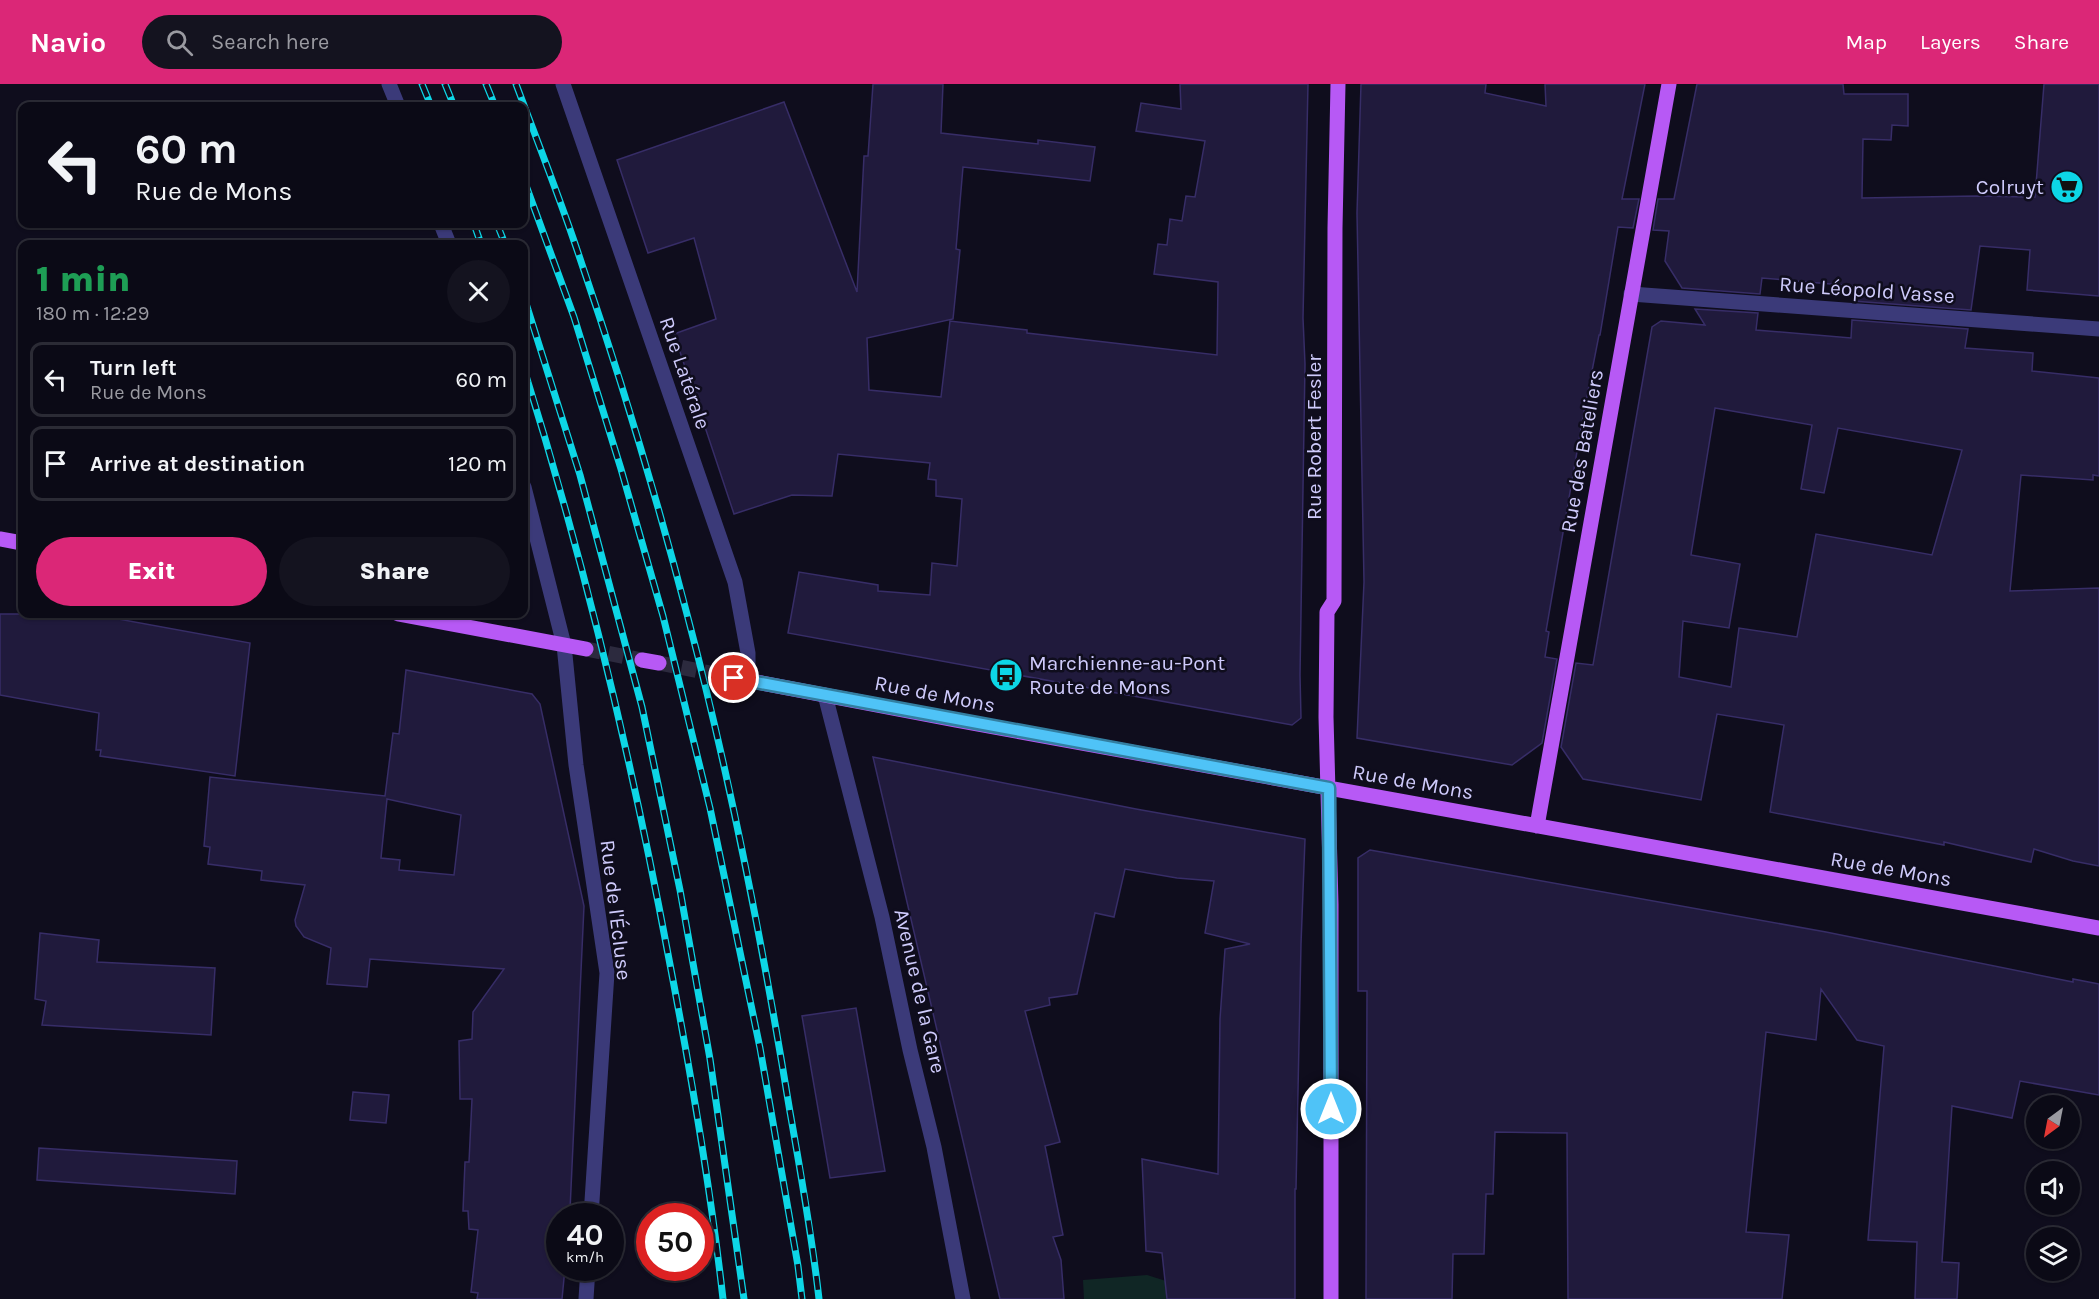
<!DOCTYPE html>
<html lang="en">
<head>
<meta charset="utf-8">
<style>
	body { margin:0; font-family:Karla,sans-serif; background:#14131f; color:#f1f3f6; height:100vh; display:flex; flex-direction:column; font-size:22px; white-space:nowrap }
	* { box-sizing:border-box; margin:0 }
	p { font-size:20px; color:#9a9aa1 }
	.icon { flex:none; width:33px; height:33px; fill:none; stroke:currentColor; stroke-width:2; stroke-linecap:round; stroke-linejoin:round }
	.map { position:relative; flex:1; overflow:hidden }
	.sheet { position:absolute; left:18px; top:156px; width:510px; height:378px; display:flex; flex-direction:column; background:#0b0a16; border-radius:12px; box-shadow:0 2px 4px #0004,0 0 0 2px #2b2b35 }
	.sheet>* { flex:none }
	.hud { position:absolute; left:18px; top:18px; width:510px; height:126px; border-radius:12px; box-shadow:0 2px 4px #0004,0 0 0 2px #2b2b35; background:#0b0a16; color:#f1f3f6; overflow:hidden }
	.needle { width:39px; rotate:212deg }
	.fabs { position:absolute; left:2026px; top:1011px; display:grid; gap:12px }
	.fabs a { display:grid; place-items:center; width:54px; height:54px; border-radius:50%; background:#0b0a16; box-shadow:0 2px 4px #0004,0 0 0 2px #2b2b35; font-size:30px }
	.speed { position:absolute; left:546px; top:1119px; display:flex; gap:12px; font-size:30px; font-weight:700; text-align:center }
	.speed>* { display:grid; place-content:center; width:78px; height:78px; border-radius:50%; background:#0b0a16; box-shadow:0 2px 4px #0004,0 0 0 2px #2b2b35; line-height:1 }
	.speed small { font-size:15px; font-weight:400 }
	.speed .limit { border:9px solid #d22; background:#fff; color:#111 }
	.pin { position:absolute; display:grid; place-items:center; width:51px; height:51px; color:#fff; margin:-26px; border:3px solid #fff; border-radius:50%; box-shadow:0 2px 6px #0007 }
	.me { position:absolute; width:66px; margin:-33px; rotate:0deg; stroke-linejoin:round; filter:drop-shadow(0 0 4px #0008) }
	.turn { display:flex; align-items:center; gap:21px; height:126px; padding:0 18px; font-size:27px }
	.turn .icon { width:78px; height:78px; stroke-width:2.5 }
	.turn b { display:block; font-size:42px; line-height:51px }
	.round { display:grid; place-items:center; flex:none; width:63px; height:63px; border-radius:32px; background:#14131f }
	.summary { display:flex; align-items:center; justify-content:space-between; height:102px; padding:0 18px }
	h1 { font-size:36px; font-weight:800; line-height:45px; color:#1e9e55 }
	.cta { display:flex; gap:12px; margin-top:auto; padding:12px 18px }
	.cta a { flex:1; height:69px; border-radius:36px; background:#db2777; color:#fff; font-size:24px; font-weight:800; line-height:69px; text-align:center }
	.cta a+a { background:#14131f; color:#f1f3f6 }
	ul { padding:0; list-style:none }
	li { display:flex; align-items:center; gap:18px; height:75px; margin:0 12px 9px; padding:0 6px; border:3px solid #2b2b35; border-radius:12px }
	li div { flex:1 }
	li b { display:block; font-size:22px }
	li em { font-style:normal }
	header { display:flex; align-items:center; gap:36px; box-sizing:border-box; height:84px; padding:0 30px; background:#db2777; color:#fff }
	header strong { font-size:28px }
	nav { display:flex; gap:33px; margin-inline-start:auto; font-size:21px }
	.search { width:420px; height:54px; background:#14131f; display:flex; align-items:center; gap:15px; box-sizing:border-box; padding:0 21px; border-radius:33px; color:#9a9aa1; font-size:22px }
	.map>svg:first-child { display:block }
</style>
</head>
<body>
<header>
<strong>Navio</strong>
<div class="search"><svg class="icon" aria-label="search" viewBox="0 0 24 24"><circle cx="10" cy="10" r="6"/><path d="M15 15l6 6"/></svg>Search here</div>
<nav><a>Map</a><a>Layers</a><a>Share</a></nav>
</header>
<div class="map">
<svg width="2099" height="1215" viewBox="0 0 2099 1215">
	<rect width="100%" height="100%" fill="#0f0d1d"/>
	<!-- green -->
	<path fill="#102625" d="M1147 1191 1166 1197 1167 1215H1084L1083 1196Z"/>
	<!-- building -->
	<path fill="#201a3c" stroke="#372d67" stroke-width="1.5" fill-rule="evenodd" d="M873 0H943L941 49 1038 60V56L1095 63 1090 97 963 83 956 165 960 166 953 235 867 254 869 306 941 313 950 237 1027 246V249L1217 271 1218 198 1154 190 1158 160 1167 161 1170 135 1182 137 1186 112 1195 113 1205 57 1136 47 1141 19 1181 25 1180 0H1308L1303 234 1305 280 1300 591 1301 634 1292 641 788 549 799 488 878 501V507L930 511 932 479 957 482 962 415 936 412V396L928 395 930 379 838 370 832 412 792 411 734 430 674 250 716 235 694 154 648 169 617 76 784 18 857 208 864 72H868Z
		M1361 0H1486L1485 9 1546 22 1545 0H1645L1622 115H1639L1633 144 1618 143 1600 251H1599L1583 333 1546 547 1549 548 1545 573 1557 575 1542 659 1512 681 1357 654 1364 498 1357 129Z
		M1697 0H1843L1844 10H1908V42L1892 41 1891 56 1863 55 1862 114 1976 112 2035 113 2044 0H2099V212L2027 206 2030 166 1980 162 1971 226 1853 217 1854 202 1762 194 1760 210 1682 204 1665 177 1669 147 1653 146 1658 115H1674Z
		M1695 225 1758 229 1756 246 1851 254 1852 236 1968 245 1965 264 2033 269 2032 287 2099 294V392L2093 391V396L2021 391 2010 507 2099 504V782L2073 777 2034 765 2031 778 1944 758V761L1770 728 1784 641 1717 630 1701 716 1583 695 1561 663 1576 579 1593 581 1652 243 1661 237 1705 241ZM1715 324 1812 341 1801 405 1824 409 1838 344 1962 366 1932 471 1816 450 1797 553 1739 544 1731 603 1679 593 1683 537 1729 544 1740 480 1691 471Z
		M0 530H91L250 559 235 692 100 672 101 666H96L99 629 0 611Z
		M406 586 532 610 540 620 584 822 570 1126 569 1132H560V1184H565L562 1215H477L478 1209 471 1208 478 1146 469 1145 468 1127H463L465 1078H469L472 1015H460L459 957 472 955 473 928 504 885 370 875 367 903 327 900 331 864 304 853 296 842 295 836 305 801 261 796 262 787 208 780 210 763 204 762 210 693 385 712 393 649 399 650ZM387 715 461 731 454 791 399 786 400 776 381 774Z
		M873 673 1136 725 1305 755 1301 860 1296 1105H1295V1215H1167L1162 1169 1146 1167 1142 1075 1218 1090 1220 935 1225 865 1250 860 1205 849 1214 797 1177 794 1125 785 1114 833 1095 829 1077 910 1049 914 1050 921 1025 927 1060 1058 1045 1062 1063 1151 1053 1153 1061 1176 1064 1215H1000Z
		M1370 766 1826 848 2073 898V895L2099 900V1011L2020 997 2012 1034 1952 1022 1942 1178 1959 1179 1957 1215H1915L1917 1158 1868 1156 1884 962 1857 956 1821 905 1816 956 1766 948 1746 1148 1789 1151 1782 1215H1568L1567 1049 1495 1048 1493 1110H1486L1484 1170H1453L1452 1215H1366L1367 907H1358V774Z
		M40 849 99 856 97 878 215 884 211 951 42 941 46 917 35 915Z
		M856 924 885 1087 830 1094 802 932Z
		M353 1008 389 1011 386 1039 350 1036Z
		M39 1064 237 1077 235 1110 37 1096Z"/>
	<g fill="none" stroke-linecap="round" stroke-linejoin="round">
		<!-- major-tunnel -->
		<path stroke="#2c2a3e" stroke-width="15" stroke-dasharray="15 8" stroke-linecap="butt" d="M586 565 642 576
			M659 579 720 591"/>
		<!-- minor -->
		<path stroke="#3b3a79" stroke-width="15" d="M389 0 398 22
			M563 0 735 498 748 569V596
			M441 140 449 160
			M1631 210 2099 245
			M524 403 564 561 576 681 607 889 591 1132
			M825 611 882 833 910 966 934 1063 963 1215
			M586 1215 588 1184"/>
		<!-- major -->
		<path stroke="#b759f5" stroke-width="15" d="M0 455 22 459
			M398 530 586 565
			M642 576 659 579
			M720 591 955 636 2099 844
			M1537 742 1669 0
			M1331 1215V820L1326 633 1327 528 1334 517 1335 144 1338 0"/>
		<defs>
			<path id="rail" d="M422 0 431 22
				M445 0 454 22
				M486 0 495 22
				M516 0C535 51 555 102 573 154 616 279 655 406 688 534 731 697 763 862 790 1028 801 1090 812 1152 819 1215
				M524 96 574 233 621 385 663 532 710 724 760 964 798 1182 802 1215
				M474 140 481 160
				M497 140 505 160
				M524 213 580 391 642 623 680 806 710 975 744 1215
				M524 285C584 477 631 672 668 870 690 984 710 1099 723 1215"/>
		</defs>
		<!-- rail casing -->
		<use href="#rail" stroke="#0dd6e6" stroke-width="7"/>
		<!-- rail -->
		<use href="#rail" stroke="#0f0d1d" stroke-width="4.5" stroke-dasharray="14" stroke-linecap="butt"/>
	</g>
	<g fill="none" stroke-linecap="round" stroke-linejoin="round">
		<defs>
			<path id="route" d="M734 594 1329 704 1331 1025"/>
		</defs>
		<!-- route casing -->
		<use href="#route" stroke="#337fa1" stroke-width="15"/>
		<!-- route -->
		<use href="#route" stroke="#4fc3f7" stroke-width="10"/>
	</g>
	<!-- icons -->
	<defs>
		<symbol id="supermarket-disc" viewBox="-11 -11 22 22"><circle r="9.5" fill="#0dd6e6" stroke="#0f0d1d"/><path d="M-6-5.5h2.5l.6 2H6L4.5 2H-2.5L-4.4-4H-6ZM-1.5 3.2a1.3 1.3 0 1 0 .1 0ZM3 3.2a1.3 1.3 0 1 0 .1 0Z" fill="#111"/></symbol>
		<symbol id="bus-disc" viewBox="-11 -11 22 22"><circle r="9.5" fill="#0dd6e6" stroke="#0f0d1d"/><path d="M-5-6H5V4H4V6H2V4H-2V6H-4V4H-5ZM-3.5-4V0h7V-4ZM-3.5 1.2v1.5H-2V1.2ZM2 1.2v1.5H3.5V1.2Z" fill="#111"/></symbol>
	</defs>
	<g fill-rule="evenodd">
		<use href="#supermarket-disc" x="2048" y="84" width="38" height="38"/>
		<use href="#bus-disc" x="987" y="572" width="38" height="38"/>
	</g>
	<g text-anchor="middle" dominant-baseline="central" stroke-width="5" stroke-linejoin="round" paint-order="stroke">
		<!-- poi labels -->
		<g font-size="21" fill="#cfcbfc" stroke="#0f0d1d" text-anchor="end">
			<text x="2044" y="103">Colruyt</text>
			<text x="1029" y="579" text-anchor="start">Marchienne-au-Pont<tspan x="1029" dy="24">Route de Mons</tspan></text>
		</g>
		<!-- street labels -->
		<g font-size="21" fill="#cfcbfc" stroke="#0f0d1d">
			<text transform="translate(1867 206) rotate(4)">Rue Léopold Vasse</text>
			<text transform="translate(685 289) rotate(71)">Rue Latérale</text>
			<text transform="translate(1314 353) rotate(-90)">Rue Robert Fesler</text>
			<text transform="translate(1582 367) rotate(-80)">Rue des Bateliers</text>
			<text transform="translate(935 610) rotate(11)">Rue de Mons</text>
			<text transform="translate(1413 698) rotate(10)">Rue de Mons</text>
			<text transform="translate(1891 785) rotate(10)">Rue de Mons</text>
			<text transform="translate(616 826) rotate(83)">Rue de l'Écluse</text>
			<text transform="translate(920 907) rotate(77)">Avenue de la Gare</text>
		</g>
	</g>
</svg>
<div class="fabs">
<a><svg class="needle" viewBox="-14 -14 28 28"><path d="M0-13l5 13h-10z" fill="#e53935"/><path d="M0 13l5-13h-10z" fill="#9a9aa1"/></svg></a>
<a><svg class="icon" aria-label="sound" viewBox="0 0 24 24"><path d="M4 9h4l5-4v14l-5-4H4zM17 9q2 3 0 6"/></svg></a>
<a><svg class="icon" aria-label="layers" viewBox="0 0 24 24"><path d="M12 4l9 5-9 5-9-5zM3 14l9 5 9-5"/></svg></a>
</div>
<div class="speed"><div>40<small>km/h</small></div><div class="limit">50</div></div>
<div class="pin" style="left:734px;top:594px;background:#d93025"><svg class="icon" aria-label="arrive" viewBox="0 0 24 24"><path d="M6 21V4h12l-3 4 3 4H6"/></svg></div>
<svg class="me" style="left:1331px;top:1025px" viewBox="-20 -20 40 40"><circle r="17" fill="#4fc3f7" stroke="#fff" stroke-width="3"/><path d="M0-11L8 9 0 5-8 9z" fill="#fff"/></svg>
<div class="hud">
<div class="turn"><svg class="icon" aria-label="left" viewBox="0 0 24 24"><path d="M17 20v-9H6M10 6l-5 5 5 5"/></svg><div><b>60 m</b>Rue de Mons</div></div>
</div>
<section class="sheet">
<div class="summary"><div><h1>1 min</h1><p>180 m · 12:29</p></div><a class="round"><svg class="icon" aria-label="close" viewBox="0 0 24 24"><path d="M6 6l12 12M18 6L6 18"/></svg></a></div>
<ul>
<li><svg class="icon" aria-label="left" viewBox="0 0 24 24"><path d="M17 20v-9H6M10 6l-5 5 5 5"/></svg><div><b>Turn left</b><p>Rue de Mons</p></div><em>60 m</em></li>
<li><svg class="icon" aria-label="arrive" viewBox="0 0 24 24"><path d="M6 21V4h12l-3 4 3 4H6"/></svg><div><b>Arrive at destination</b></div><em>120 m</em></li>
</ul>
<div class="cta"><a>Exit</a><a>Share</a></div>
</section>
</div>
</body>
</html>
